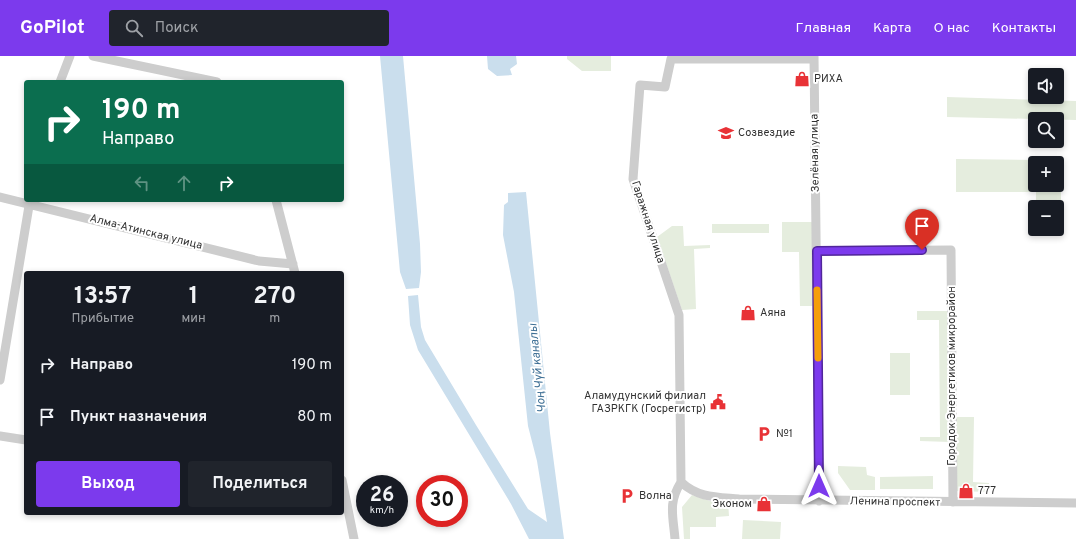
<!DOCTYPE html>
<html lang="ru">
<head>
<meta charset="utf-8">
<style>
	body { margin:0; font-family:Overpass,sans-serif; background:#20242c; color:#f1f3f6; height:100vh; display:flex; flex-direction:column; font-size:15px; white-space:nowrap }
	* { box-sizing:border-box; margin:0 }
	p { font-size:13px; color:#9ea1a6 }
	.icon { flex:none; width:22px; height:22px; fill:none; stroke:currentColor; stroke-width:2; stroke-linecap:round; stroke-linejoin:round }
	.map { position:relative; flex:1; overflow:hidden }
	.details { position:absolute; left:24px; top:215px; width:320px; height:244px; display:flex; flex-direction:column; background:#171b24; border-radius:4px; box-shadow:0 2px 6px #0003 }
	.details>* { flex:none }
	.top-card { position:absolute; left:24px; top:24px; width:320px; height:122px; border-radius:4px; box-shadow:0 2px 6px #0003; background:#0b6e4f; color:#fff; overflow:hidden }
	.fabs { position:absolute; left:1028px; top:12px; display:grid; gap:8px }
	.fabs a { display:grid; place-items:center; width:36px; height:36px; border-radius:4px; background:#171b24; box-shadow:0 2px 6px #0003; font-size:20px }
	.speed { position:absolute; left:356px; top:419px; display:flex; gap:8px; font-size:20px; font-weight:700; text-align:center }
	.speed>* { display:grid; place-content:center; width:52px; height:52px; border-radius:50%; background:#171b24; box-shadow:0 2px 6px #0003; line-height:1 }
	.speed small { font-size:10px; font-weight:400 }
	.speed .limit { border:6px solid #d22; background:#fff; color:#111 }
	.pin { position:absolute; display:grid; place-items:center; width:34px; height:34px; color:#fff; margin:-41px -17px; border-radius:50% 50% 50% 0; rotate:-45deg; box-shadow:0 0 4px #0007 }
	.pin .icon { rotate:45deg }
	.me { position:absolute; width:44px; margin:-22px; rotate:0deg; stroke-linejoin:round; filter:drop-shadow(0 0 3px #0008) }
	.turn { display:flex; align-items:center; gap:14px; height:84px; padding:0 12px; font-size:18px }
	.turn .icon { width:52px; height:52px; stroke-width:2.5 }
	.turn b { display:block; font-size:28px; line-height:34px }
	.lanes { display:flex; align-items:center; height:38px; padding:0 12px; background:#0003; justify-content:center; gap:20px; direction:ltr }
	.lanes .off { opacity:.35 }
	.eta { display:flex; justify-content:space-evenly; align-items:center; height:68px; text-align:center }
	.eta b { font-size:24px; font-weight:700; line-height:28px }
	.primary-button { display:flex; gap:8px; margin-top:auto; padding:8px 12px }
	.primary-button a { flex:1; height:46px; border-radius:4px; background:#7c3aed; color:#fff; font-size:16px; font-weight:700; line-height:46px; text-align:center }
	.primary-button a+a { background:#20242c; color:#f1f3f6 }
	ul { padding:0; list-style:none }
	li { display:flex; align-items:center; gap:12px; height:52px; padding:0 12px }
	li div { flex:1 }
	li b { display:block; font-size:15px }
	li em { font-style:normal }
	header { display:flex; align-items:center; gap:24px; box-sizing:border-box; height:56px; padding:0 20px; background:#7c3aed; color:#fff }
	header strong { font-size:19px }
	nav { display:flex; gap:22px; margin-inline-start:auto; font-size:14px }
	.search { width:280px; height:36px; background:#20242c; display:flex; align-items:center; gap:10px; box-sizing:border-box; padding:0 14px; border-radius:4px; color:#9ea1a6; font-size:15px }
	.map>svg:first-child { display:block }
</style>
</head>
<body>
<header>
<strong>GoPilot</strong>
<div class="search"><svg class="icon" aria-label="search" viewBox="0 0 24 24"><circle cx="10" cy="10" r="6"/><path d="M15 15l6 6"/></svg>Поиск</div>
<nav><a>Главная</a><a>Карта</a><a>О нас</a><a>Контакты</a></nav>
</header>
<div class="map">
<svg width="1076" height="483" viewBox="0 0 1076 483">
	<rect width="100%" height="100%" fill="#fff"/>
	<!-- green -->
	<path fill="#e5edde" d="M567 0H611V15H582L567 3Z
		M947 41 1076 45V64L947 61Z
		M956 103 1038 104V107H1035V129H1057V118H1061V148H1036V136H956Z
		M782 166H813L814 250H800L799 196H782Z
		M712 168H769V177H712Z
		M672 170H683L684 190 710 189V192L694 193 696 253 682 254 657 181Z
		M917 255H949L950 386 920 385V381H940L939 264H917Z
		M890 297H910V339H890Z
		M955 361H974L973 426 989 427V436L954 435Z
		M838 410 866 411 867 419 875 421V434H850L838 417Z
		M933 420V433H880V421Z
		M692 439 710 445H728L729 460 716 461V471H690V483H684L682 451Z
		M743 464 781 466 780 483H742Z"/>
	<!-- water -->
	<path fill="#cadeed" d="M380 0H403L420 188 421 216 419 232 406 233 400 216Z
		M487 0H516L517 8 510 13 512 19 497 20 488 13Z
		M526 136 550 377 564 483H529L511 448 418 294 410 269 408 240 418 239 421 271 425 284 476 369 528 453 547 466 537 405 528 370 514 236 503 179 504 149 508 146V137Z"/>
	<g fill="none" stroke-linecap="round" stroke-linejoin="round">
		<!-- minor -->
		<path stroke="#cdcdcd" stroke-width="9" d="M93 0 217 26
			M814 0 819 445
			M60 26 70 0
			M0 141 259 205 293 208
			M276 144 295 217
			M817 195 951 194 953 446
			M0 324 30 144
			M0 380 26 384
			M342 424 354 483
			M681 426 679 259 633 123 640 29 665 31 671 3H814
			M675 483C673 459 668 447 681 426 698 442 717 441 739 443L1076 447"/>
	</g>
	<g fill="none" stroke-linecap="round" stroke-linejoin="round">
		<defs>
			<path id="route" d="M819 430 817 195 922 194"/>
		</defs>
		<!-- route casing -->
		<use href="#route" stroke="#51269a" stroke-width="10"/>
		<!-- route -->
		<use href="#route" stroke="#7c3aed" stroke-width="7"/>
		<!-- slow -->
		<path stroke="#f59e0b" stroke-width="7" d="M817 234 818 302"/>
	</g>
	<!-- icons -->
	<defs>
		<symbol id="shop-bare" viewBox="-9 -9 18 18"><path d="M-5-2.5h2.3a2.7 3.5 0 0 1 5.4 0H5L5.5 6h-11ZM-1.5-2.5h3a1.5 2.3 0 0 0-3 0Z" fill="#e83236" stroke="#fff" stroke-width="2.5" paint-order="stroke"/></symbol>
		<symbol id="school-bare" viewBox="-9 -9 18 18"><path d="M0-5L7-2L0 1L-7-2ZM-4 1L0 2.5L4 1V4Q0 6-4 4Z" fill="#e83236" stroke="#fff" stroke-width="2.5" paint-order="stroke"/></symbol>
		<symbol id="civic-bare" viewBox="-9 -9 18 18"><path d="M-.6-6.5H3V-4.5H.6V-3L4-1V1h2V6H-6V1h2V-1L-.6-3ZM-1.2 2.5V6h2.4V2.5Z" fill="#e83236" stroke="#fff" stroke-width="2.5" paint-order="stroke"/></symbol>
		<symbol id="parking-bare" viewBox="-9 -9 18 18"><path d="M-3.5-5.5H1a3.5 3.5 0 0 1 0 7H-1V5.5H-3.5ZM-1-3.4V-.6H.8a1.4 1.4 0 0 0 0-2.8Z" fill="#e83236" stroke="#fff" stroke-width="2.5" paint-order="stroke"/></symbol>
	</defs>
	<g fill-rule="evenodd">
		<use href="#shop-bare" x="791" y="12" width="22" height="22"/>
		<use href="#school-bare" x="715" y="66" width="22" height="22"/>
		<use href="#shop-bare" x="737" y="246" width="22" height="22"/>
		<use href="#civic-bare" x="707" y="335" width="22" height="22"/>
		<use href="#parking-bare" x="753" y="367" width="22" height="22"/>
		<use href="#shop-bare" x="955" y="424" width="22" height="22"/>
		<use href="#parking-bare" x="616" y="429" width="22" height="22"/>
		<use href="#shop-bare" x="753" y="437" width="22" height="22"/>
	</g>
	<g text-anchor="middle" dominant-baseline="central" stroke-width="4" stroke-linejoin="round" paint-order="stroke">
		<!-- poi labels -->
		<g font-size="11" fill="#303030" stroke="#fff" text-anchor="start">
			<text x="814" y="23">РИХА</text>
			<text x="738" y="77">Созвездие</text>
			<text x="760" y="257">Аяна</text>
			<text x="706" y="340" text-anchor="end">Аламудунский филиал<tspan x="706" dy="13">ГАЗРКГК (Госрегистр)</tspan></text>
			<text x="776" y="378">№1</text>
			<text x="978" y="435">777</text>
			<text x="639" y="440">Волна</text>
			<text x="752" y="448" text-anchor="end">Эконом</text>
		</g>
		<!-- street labels -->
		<g font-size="11" fill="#303030" stroke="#fff">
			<text transform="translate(815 97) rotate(-91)">Зелёная улица</text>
			<text transform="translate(648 166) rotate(72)">Гаражная улица</text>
			<text transform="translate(146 176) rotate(14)">Алма-Атинская улица</text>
			<text transform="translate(952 320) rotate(-90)">Городок Энергетиков микрорайон</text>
			<text transform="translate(895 446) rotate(1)">Ленина проспект</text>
		</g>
		<!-- water labels -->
		<g font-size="12" font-style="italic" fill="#3c6e94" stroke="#fff">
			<text transform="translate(538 312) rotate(-96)">Чоң Чүй каналы</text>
		</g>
	</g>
</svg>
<div class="fabs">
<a><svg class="icon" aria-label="sound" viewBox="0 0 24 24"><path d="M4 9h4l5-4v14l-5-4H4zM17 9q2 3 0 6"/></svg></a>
<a><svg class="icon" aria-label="search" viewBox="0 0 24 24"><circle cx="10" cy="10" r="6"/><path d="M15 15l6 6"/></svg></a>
<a>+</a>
<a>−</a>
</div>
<div class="speed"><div>26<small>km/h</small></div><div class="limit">30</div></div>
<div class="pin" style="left:922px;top:194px;background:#d93025"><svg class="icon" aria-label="arrive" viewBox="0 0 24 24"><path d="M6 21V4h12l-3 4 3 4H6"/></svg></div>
<svg class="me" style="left:819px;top:430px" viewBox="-20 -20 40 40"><path d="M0-17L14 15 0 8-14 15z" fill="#7c3aed" stroke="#fff" stroke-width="4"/></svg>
<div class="top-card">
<div class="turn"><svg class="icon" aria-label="right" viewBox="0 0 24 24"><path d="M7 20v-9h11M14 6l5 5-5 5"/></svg><div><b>190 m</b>Направо</div></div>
<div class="lanes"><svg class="icon off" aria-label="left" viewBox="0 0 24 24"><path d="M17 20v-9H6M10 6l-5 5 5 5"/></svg><svg class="icon off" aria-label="ahead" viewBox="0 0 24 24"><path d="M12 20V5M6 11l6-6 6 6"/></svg><svg class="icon" aria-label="right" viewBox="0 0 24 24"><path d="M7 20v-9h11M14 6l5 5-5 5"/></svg></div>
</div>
<section class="details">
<div class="eta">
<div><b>13:57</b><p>Прибытие</p></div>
<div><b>1</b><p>мин</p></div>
<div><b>270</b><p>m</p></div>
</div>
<ul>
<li><svg class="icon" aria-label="right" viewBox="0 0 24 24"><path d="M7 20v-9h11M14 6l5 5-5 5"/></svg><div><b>Направо</b></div><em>190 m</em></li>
<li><svg class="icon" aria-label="arrive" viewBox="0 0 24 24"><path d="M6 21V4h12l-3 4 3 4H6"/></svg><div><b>Пункт назначения</b></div><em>80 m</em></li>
</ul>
<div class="primary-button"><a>Выход</a><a>Поделиться</a></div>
</section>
</div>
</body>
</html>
